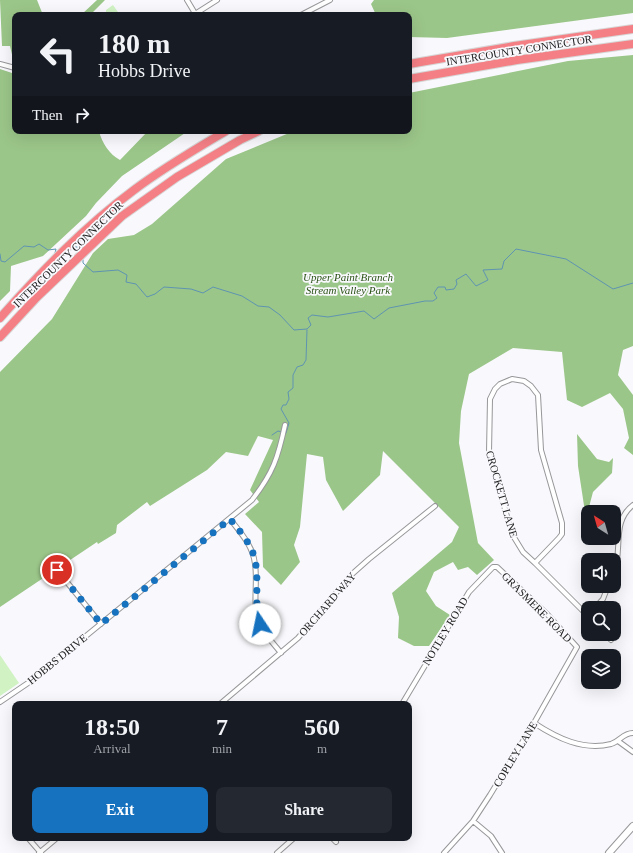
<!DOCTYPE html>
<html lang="en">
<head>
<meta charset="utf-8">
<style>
	body { margin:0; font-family:Georgia,serif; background:#242831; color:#f1f3f6; height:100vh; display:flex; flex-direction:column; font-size:15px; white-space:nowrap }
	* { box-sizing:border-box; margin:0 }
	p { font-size:13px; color:#9ea1a6 }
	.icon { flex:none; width:22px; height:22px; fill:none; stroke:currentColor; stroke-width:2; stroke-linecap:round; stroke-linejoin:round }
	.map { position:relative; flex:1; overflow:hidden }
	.details { position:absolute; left:12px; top:701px; width:400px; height:140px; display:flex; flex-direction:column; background:#171b24; border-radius:8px; box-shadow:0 4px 16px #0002 }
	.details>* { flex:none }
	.hud { position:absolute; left:12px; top:12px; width:400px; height:122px; border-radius:8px; box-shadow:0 4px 16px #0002; background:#171b24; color:#f1f3f6; overflow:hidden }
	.needle { width:26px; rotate:323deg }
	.tools { position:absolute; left:581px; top:505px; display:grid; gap:8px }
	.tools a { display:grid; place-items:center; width:40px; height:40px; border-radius:8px; background:#171b24; box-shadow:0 4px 16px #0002; font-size:20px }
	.pin { position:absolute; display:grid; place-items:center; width:34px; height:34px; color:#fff; margin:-17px; border:2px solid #fff; border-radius:50%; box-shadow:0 1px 4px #0007 }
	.me { position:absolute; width:44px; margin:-22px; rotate:349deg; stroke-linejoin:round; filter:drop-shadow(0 0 3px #0008) }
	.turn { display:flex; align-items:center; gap:14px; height:84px; padding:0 20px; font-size:18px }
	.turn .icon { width:52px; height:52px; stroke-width:2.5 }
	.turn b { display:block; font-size:28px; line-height:34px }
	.then { display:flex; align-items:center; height:38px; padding:0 20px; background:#0003; gap:8px; font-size:15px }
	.eta { display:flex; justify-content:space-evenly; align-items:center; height:68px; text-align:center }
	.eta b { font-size:24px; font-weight:700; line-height:28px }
	.button { display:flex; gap:8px; margin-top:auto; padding:8px 20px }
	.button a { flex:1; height:46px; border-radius:8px; background:#1672bf; color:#fff; font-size:16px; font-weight:700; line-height:46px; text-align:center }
	.button a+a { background:#242831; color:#f1f3f6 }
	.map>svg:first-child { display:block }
</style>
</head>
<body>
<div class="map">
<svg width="633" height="853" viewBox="0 0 633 853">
	<rect width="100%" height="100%" fill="#f9f9fd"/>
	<!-- green -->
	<path fill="#d1f3c4" d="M113 5 120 15H106V10Z
		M0 655 19 683 0 696Z"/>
	<!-- forest -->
	<path fill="#9bc689" d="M0 0H37L43 15H15V59H13L10 46H2Z
		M97 0H105L90 15H81Z
		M374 0H633V13L447 38 409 37V15H376L371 4Z
		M633 55V346L623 350 618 375 633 395V455L624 448 629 438 623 409 610 393 582 407 567 400 562 352 513 348 469 374 461 411 459 443 478 543 494 560 477 575 468 567 458 570 453 562 434 572 426 591 436 606 450 615 429 646H414L398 638 399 617 392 593 452 542 459 527 383 451 380 475 343 511 326 480 323 457 307 454 300 527 294 545 300 562 281 585 263 567 262 532 245 514 259 502 250 490 273 440 258 436 248 456 226 452 207 470 150 506 147 502 117 525 116 533 98 544 97 542 0 607V372L52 319 93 253 108 239 134 235 152 224 226 159 294 131H409V93L568 61Z
		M0 69 15 74V131H99C102 143 109 154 120 160L148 131H188L122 176 96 203 86 216 43 256 11 266 10 291 0 301Z
		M577 434 597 459 609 462 613 458 612 473 593 492 589 507 585 512 578 466Z"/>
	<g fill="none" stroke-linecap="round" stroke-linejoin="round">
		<!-- stream -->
		<path stroke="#5e94b1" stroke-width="1" d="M69 251 75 247H81L82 249
			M0 254 1 261 5 262 24 246 34 247 39 244 48 250 56 249 55 253
			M83 260V263L93 272 118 270 127 275 126 282 136 284 147 297 155 294 164 287 191 289 203 293 213 287 242 296 258 306 269 307 280 315 294 330 307 329 311 325 308 318 312 315 328 317 364 311 374 319 389 308 425 301H433L437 298 434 293 438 287H445L446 290 454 289 457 284 456 280 466 274 476 286 488 280 483 270 502 269 504 261 516 249 566 259 613 289 633 283
			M286 433 289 423 281 409 283 405H286L289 399 288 392 293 388V375L297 367 303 365 306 360 307 330
			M272 435 278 431 282 432"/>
		<defs>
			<path id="minor" d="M187 0 196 15
				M195 14 217 0
				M301 15 330 0
				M0 64 15 68
				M512 379 524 381 531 386 538 395 541 450 562 523V534L559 538 535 563 523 552 512 534 489 452 490 399 495 389 500 384Z
				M230 519C241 533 253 546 255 564 258 584 252 604 259 623 264 634 274 644 281 653
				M535 563 588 616
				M57 570 101 624
				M614 573C623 550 611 522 633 505
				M595 608 603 599 608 586
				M605 634 611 640
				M0 702 31 681 252 500C273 473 278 458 285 425
				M220 704 298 638 351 575 369 559 435 506
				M402 704 469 592 493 567H497L547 614 577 647 534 723 490 795 473 821 444 853
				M534 723C557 738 583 751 611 744 620 741 623 733 633 733
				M618 741 633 752
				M473 821 491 836 502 853
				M28 838 41 853
				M332 838 336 842
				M39 853 57 838
				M277 853 294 838"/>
			<path id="secondary" d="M609 853 633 826"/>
			<path id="motorway" d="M409 64 514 46 633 29
				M409 79 517 60 633 44
				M0 318C41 272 84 227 134 190 163 168 194 150 226 131
				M0 337 36 298 122 216 177 177 240 140 259 131"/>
		</defs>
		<!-- minor casing -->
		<use href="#minor" stroke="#97979a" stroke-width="6"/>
		<!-- secondary casing -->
		<use href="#secondary" stroke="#97979a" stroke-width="8"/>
		<!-- motorway casing -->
		<use href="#motorway" stroke="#d7d7d7" stroke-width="10"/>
		<!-- minor -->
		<use href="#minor" stroke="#fff" stroke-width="4"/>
		<!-- secondary -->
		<use href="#secondary" stroke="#fff" stroke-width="6"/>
		<!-- motorway -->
		<use href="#motorway" stroke="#f48086" stroke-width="8"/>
	</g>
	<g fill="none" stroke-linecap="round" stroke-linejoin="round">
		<!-- route -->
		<path stroke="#1672bf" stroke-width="7" stroke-dasharray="0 12.6" d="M57 570 101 624 230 519C238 529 248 540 253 553 261 575 253 601 260 624"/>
	</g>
	<g text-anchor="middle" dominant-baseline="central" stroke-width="3.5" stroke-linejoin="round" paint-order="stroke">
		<!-- street labels -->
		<g font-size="11" fill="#202021" stroke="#f9f9fd">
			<text transform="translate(519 50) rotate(-9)">INTERCOUNTY CONNECTOR</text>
			<text transform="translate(68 254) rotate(-44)">INTERCOUNTY CONNECTOR</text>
			<text transform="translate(502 494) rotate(74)">CROCKETT LANE</text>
			<text transform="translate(327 604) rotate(-49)">ORCHARD WAY</text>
			<text transform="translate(537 607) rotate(45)">GRASMERE ROAD</text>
			<text transform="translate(445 631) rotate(-59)">NOTLEY ROAD</text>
			<text transform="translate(57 659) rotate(-39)">HOBBS DRIVE</text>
			<text transform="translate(515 754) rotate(-59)">COPLEY LANE</text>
		</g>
		<!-- park labels -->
		<g font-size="11" font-style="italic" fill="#2a5215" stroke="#f9f9fd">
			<text x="348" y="277">Upper Paint Branch<tspan x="348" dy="13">Stream Valley Park</tspan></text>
		</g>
	</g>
</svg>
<div class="tools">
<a><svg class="needle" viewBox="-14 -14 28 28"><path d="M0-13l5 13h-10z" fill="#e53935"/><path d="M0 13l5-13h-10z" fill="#9ea1a6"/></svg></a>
<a><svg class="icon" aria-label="sound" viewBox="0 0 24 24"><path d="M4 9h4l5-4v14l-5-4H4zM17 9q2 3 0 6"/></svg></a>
<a><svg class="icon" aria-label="search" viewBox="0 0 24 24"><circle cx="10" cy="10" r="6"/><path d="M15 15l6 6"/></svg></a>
<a><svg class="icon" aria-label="layers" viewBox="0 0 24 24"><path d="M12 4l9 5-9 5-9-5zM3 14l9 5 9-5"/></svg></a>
</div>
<div class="pin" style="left:57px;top:570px;background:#d93025"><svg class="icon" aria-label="arrive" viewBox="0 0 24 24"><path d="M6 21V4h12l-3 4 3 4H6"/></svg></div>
<svg class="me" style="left:260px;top:624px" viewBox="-20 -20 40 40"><circle r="19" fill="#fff"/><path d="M0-13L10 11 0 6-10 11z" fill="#1672bf"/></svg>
<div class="hud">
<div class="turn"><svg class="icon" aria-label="left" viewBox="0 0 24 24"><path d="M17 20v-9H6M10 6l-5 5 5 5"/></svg><div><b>180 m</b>Hobbs Drive</div></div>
<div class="then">Then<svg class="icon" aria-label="right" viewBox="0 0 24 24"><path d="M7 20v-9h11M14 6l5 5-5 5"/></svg></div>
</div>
<section class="details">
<div class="eta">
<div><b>18:50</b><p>Arrival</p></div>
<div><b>7</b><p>min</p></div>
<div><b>560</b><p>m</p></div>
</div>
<div class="button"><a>Exit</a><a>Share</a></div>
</section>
</div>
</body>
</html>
